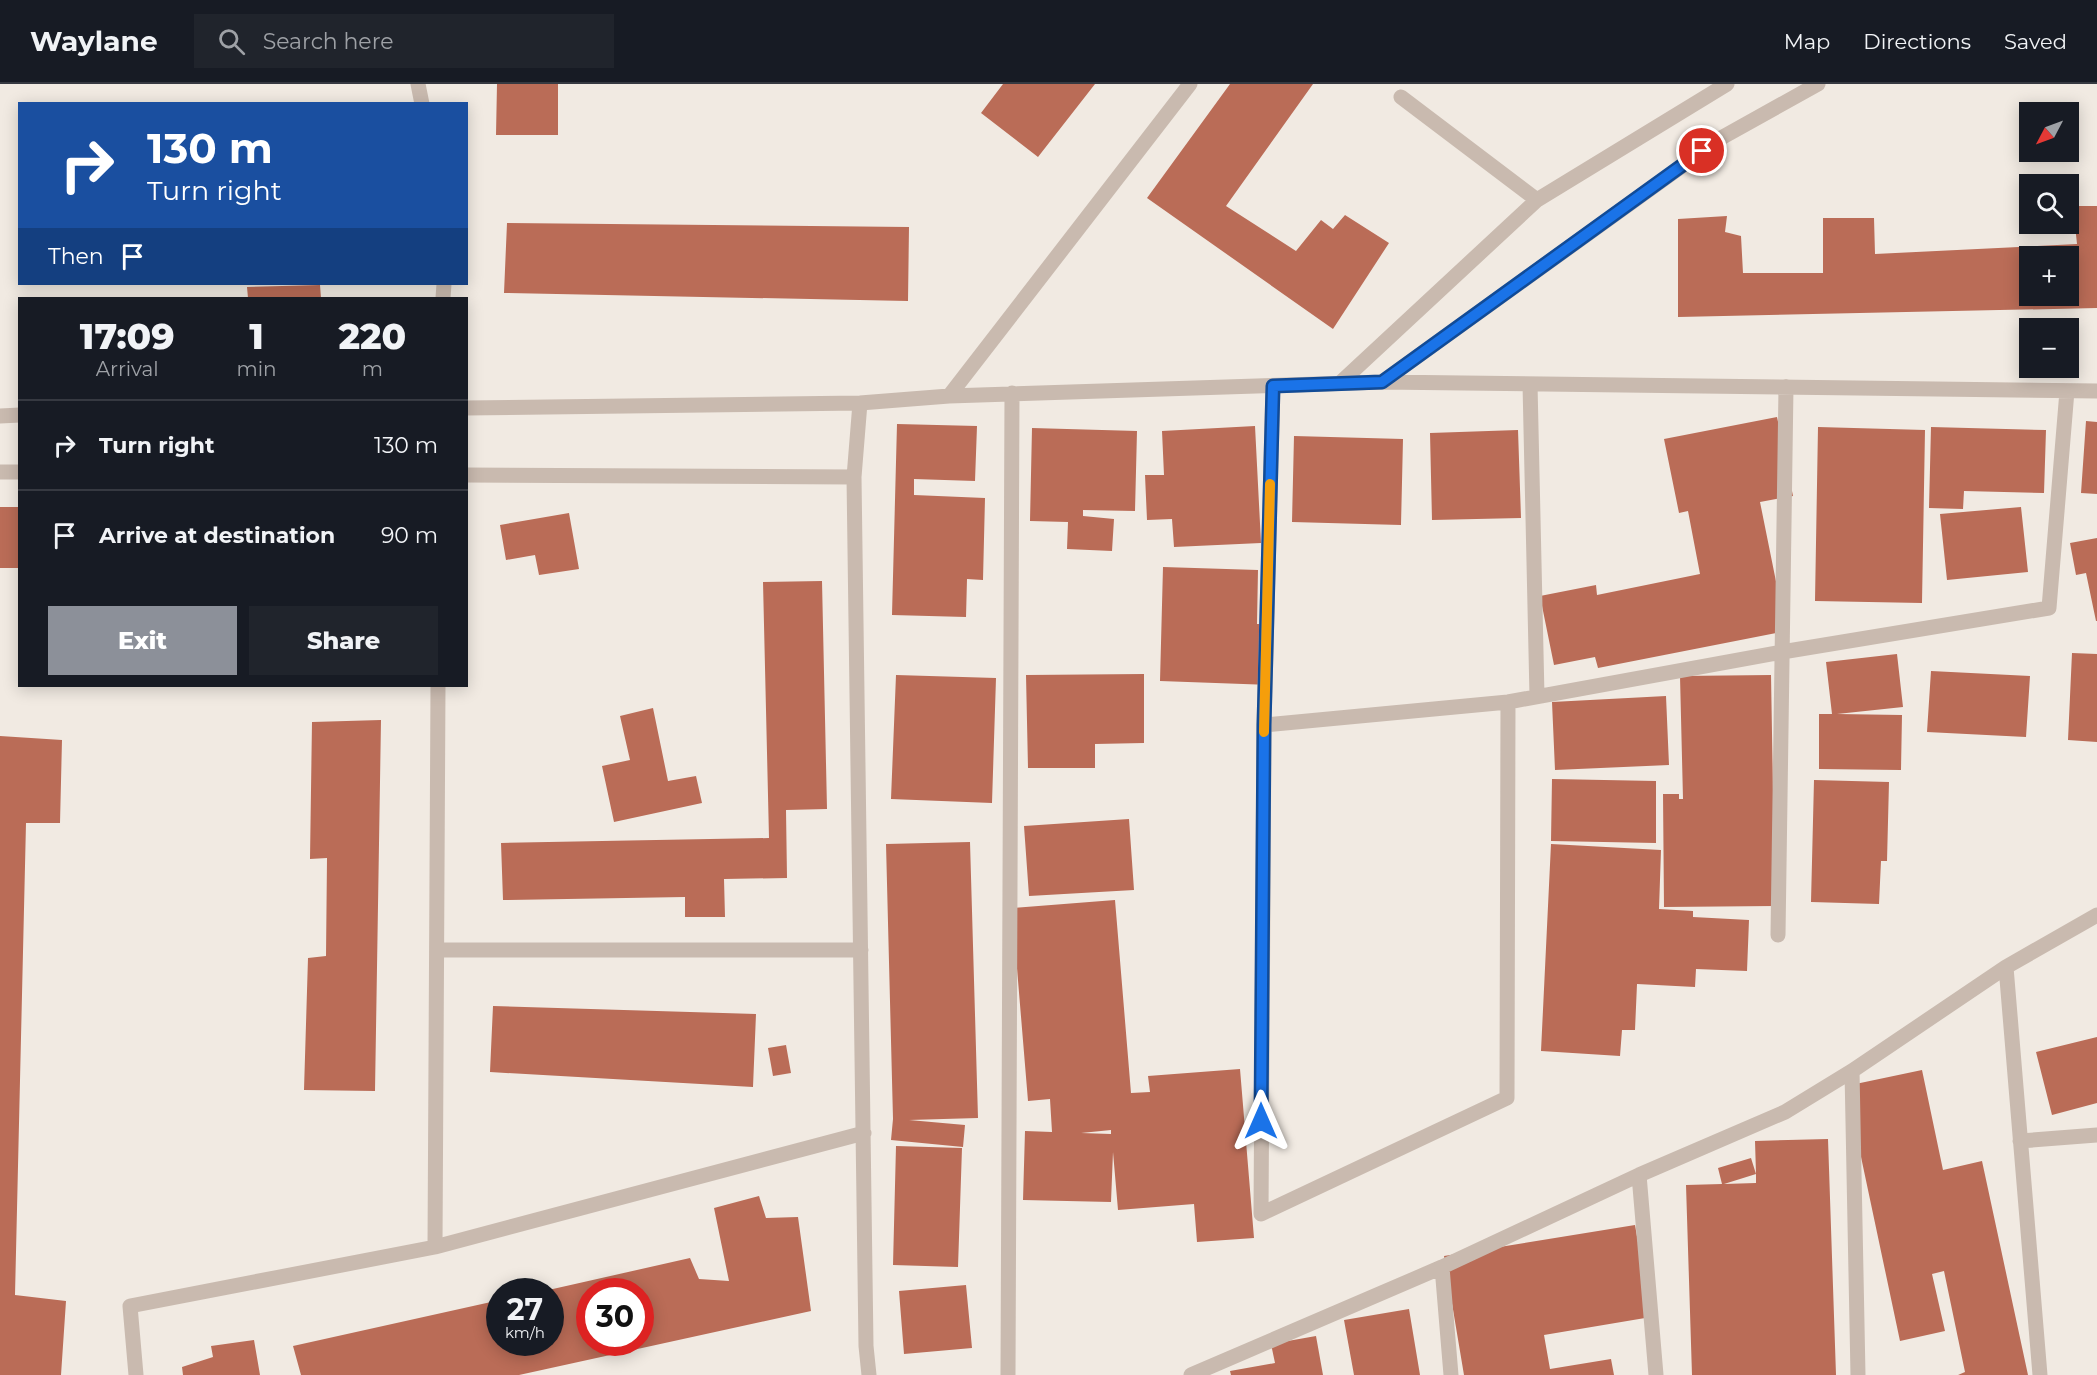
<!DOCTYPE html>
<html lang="en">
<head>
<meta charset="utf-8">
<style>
	body { margin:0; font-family:Montserrat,sans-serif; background:#20242c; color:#f1f3f6; height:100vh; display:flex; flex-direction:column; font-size:22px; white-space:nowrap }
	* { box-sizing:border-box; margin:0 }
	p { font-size:20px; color:#9ea1a6 }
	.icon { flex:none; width:33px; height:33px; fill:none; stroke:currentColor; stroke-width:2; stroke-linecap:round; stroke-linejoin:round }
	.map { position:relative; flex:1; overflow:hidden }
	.side { position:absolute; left:18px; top:213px; width:450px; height:390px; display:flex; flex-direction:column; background:#171b24; border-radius:0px; box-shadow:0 3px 15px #0003 }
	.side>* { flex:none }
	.hud { position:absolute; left:18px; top:18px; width:450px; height:183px; border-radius:0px; box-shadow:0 3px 15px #0003; background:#1a4fa0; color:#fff; overflow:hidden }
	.needle { width:39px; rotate:229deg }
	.buttons { position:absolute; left:2019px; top:18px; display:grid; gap:12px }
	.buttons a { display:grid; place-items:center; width:60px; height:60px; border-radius:0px; background:#171b24; box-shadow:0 3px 15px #0003; font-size:30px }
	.speed { position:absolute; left:486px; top:1194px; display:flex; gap:12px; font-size:30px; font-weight:700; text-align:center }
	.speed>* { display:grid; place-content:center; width:78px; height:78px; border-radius:50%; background:#171b24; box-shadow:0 3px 15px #0003; line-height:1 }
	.speed small { font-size:15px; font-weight:400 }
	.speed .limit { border:9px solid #d22; background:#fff; color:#111 }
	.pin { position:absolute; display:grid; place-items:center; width:51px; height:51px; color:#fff; margin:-26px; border:3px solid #fff; border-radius:50%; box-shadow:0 2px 6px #0007 }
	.me { position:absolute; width:66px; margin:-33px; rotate:0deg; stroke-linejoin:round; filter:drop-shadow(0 0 4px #0008) }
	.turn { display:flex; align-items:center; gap:21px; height:126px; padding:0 30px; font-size:27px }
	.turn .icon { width:78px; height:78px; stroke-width:2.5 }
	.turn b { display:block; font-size:42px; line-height:51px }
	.then { display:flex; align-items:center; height:57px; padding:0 30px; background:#0003; gap:12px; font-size:22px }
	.eta { display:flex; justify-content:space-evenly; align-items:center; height:102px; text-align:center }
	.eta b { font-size:36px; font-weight:800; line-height:42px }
	.cta { display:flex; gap:12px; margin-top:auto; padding:12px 30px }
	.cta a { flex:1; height:69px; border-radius:0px; background:#8c9099; color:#fff; font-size:24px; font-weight:800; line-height:69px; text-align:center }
	.cta a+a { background:#20242c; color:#f1f3f6 }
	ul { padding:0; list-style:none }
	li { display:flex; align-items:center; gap:18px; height:90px; padding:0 30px; border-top:2px solid #363941 }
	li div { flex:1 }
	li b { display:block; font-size:22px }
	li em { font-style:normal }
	header { display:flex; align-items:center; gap:36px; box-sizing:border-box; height:84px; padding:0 30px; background:#171b24; border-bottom:2px solid #363941 }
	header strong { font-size:28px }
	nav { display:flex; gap:33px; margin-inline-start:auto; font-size:21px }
	.search { width:420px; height:54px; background:#20242c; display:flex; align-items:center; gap:15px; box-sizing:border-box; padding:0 21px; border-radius:0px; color:#9ea1a6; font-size:22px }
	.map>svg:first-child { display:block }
</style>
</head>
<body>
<header>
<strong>Waylane</strong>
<div class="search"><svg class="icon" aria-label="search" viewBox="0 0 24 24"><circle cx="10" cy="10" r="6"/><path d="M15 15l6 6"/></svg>Search here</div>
<nav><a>Map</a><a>Directions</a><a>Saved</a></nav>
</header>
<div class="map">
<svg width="2097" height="1291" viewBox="0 0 2097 1291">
	<rect width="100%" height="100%" fill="#f1eae2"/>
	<!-- building -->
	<path fill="#ba6c57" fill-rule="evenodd" d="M497 0H558V51H496Z
		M1003 0H1095L1038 73 981 29Z
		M1230 0H1313L1226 122 1296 167 1321 136 1333 145 1345 131 1389 159 1333 245 1147 114Z
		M2073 122H2097V224L1678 233V135L1727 132 1725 148 1741 152 1743 189H1823V134H1874L1875 170 2077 160ZM2030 172H2068V212H2030Z
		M507 139 909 143 908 217 504 209Z
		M320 201 321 214H248L247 203Z
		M1777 333 1793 412 1760 418 1786 547 1598 584 1595 573 1554 581 1540 512 1596 501 1597 511 1700 490 1688 427 1679 429 1664 355Z
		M2086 337 2097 338V410L2081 409Z
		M897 340 977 342 975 397 914 395V411L985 414 983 496 967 495 966 533 892 531Z
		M1255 342 1261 459 1174 463 1172 435 1147 436 1145 391H1164L1162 347Z
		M1818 343 1925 346 1922 519 1815 517Z
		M1931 343 2046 346 2044 409 1964 407 1963 425 1929 424Z
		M1032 344 1137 347 1135 427 1083 426V432L1114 435 1112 467 1067 465 1068 438 1030 437Z
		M1518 346 1521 434 1432 436 1430 349Z
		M1294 352 1403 355 1401 441 1292 438Z
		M0 423H20V484H0Z
		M2021 423 2028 488 1947 496 1940 430Z
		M569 429 579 485 539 491 535 471 506 476 500 441Z
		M2097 454V537H2096L2086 489 2076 491 2070 459Z
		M1163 483 1258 486 1257 540H1273L1271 601 1160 597Z
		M822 497 827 725 786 726 787 794 724 795 725 833H685V813L503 816 501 759 769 754 763 498Z
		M2072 569 2097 570V658L2068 656Z
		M1897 570 1903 623 1837 630 1902 631 1901 686 1819 685V630H1832L1826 578Z
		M1931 587 2030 592 2026 653 1927 648Z
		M1144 590V659L1095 660V684H1028L1026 591Z
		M896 591 996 594 992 719 891 715Z
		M1771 591 1775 822 1664 823 1663 710H1679V715H1683L1680 592Z
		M1666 612 1669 681 1555 686 1552 618Z
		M653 624 668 697 696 692 702 719 614 738 602 682 630 676 620 632Z
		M381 636 375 1007 304 1006 308 874 326 872 327 774 310 775 312 638Z
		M0 652 62 656 60 739H26L15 1211 66 1217 61 1291H0Z
		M1552 695 1656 697V759L1551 757Z
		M1814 696 1889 698 1887 777H1881L1879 820 1811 818Z
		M1129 735 1134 806 1029 812 1024 742Z
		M970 758 978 1034 909 1036 965 1041 963 1063 891 1056 893 1035 886 760Z
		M1551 760 1661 766 1659 825 1693 827V833L1749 836 1747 887 1696 885 1695 903 1637 900 1635 946H1622L1620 972 1541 967Z
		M1115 816 1131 1009 1150 1008 1148 992 1240 985 1254 1154 1197 1158 1194 1120 1118 1126 1113 1068 1111 1118 1023 1116 1025 1047 1052 1048 1050 1015 1028 1017 1012 824ZM1111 1046V1050L1081 1049Z
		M493 922 756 930 753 1003 490 988Z
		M2097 953V1019L2052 1031 2036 968Z
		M786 961 791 989 773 992 768 964Z
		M1922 986 1943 1086 1982 1077 2028 1291H1958L1965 1288 1944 1187 1932 1190 1945 1247 1900 1257 1846 1002Z
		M1828 1055 1836 1291H1692L1686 1101 1722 1100 1718 1084 1751 1074 1756 1090 1755 1057ZM1756 1090V1099L1724 1100Z
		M896 1062 962 1064 958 1183 893 1181Z
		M759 1112 766 1134 798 1133 811 1227 519 1291H301L293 1262 500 1216V1258H550V1208L544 1207 690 1174 699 1195 729 1197 714 1124ZM590 1208H640V1258H590Z
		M1635 1141 1651 1233 1544 1251 1550 1285 1611 1275 1614 1291H1464L1444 1172Z
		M966 1201 972 1264 904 1270 899 1207Z
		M1409 1225 1420 1291H1354L1344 1236Z
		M1316 1252 1323 1291H1231L1230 1287 1275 1279 1271 1260Z
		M254 1256 260 1291H183L182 1283 213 1273 211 1262Z"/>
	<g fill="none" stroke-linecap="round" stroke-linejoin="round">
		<!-- minor -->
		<path stroke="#c9baaf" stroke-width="15" d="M418 0 422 20
			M1401 13 1537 116
			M443 214 444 200
			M1382 298 1721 54 1818 0
			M1340 299 1537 116 1727 0
			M1530 300 1537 612
			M1273 302 1264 641 1261 1130 1507 1014 1508 618
			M949 312 1190 0
			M860 319 854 393 866 1262 869 1291
			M466 324 860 319 949 312 1382 298 2097 307
			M0 332 20 331
			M0 388H20
			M466 391 854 393
			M1264 641 1508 618 1782 568 2049 524 2067 307
			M1778 851 1786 303
			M437 866H861
			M2006 883 2040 1291
			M1852 987 1858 1291
			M2020 1057 2097 1051
			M1639 1091 1656 1291
			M435 1163 438 602
			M1442 1183 1451 1291
			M136 1291 130 1222 435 1163 864 1049
			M1008 1291 1012 309
			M1191 1291 1442 1183 1639 1091 1785 1028 1852 987 2006 883 2097 831"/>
	</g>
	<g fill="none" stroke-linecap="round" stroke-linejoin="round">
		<defs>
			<path id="route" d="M1261 1037 1264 641 1273 302 1382 298 1702 67"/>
		</defs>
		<!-- route casing -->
		<use href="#route" stroke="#114b97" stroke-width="15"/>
		<!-- route -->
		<use href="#route" stroke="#1a73e8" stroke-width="10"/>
		<!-- slow -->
		<path stroke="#f59e0b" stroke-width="10" d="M1264 648 1270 400"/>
	</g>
</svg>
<div class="buttons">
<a><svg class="needle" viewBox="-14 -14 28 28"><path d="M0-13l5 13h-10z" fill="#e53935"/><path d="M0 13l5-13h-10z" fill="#9ea1a6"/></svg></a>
<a><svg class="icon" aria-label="search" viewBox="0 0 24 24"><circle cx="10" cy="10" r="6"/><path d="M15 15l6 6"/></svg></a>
<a>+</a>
<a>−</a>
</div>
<div class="speed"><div>27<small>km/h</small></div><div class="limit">30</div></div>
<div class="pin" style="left:1702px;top:67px;background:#d93025"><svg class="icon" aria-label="arrive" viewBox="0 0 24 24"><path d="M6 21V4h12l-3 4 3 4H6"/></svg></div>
<svg class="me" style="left:1261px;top:1037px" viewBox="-20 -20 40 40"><path d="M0-17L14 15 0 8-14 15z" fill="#1a73e8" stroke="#fff" stroke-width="4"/></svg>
<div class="hud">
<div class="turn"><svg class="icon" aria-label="right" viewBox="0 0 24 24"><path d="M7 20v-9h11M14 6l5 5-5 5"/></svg><div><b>130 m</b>Turn right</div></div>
<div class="then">Then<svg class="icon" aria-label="arrive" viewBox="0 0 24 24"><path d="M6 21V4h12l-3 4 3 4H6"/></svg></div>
</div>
<section class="side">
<div class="eta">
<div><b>17:09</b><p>Arrival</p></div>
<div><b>1</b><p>min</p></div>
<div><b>220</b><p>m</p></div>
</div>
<ul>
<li><svg class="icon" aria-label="right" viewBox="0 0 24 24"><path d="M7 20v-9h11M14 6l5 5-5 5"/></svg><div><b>Turn right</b></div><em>130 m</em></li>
<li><svg class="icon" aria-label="arrive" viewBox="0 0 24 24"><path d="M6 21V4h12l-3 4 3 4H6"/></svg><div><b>Arrive at destination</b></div><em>90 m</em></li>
</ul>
<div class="cta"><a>Exit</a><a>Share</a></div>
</section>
</div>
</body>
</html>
